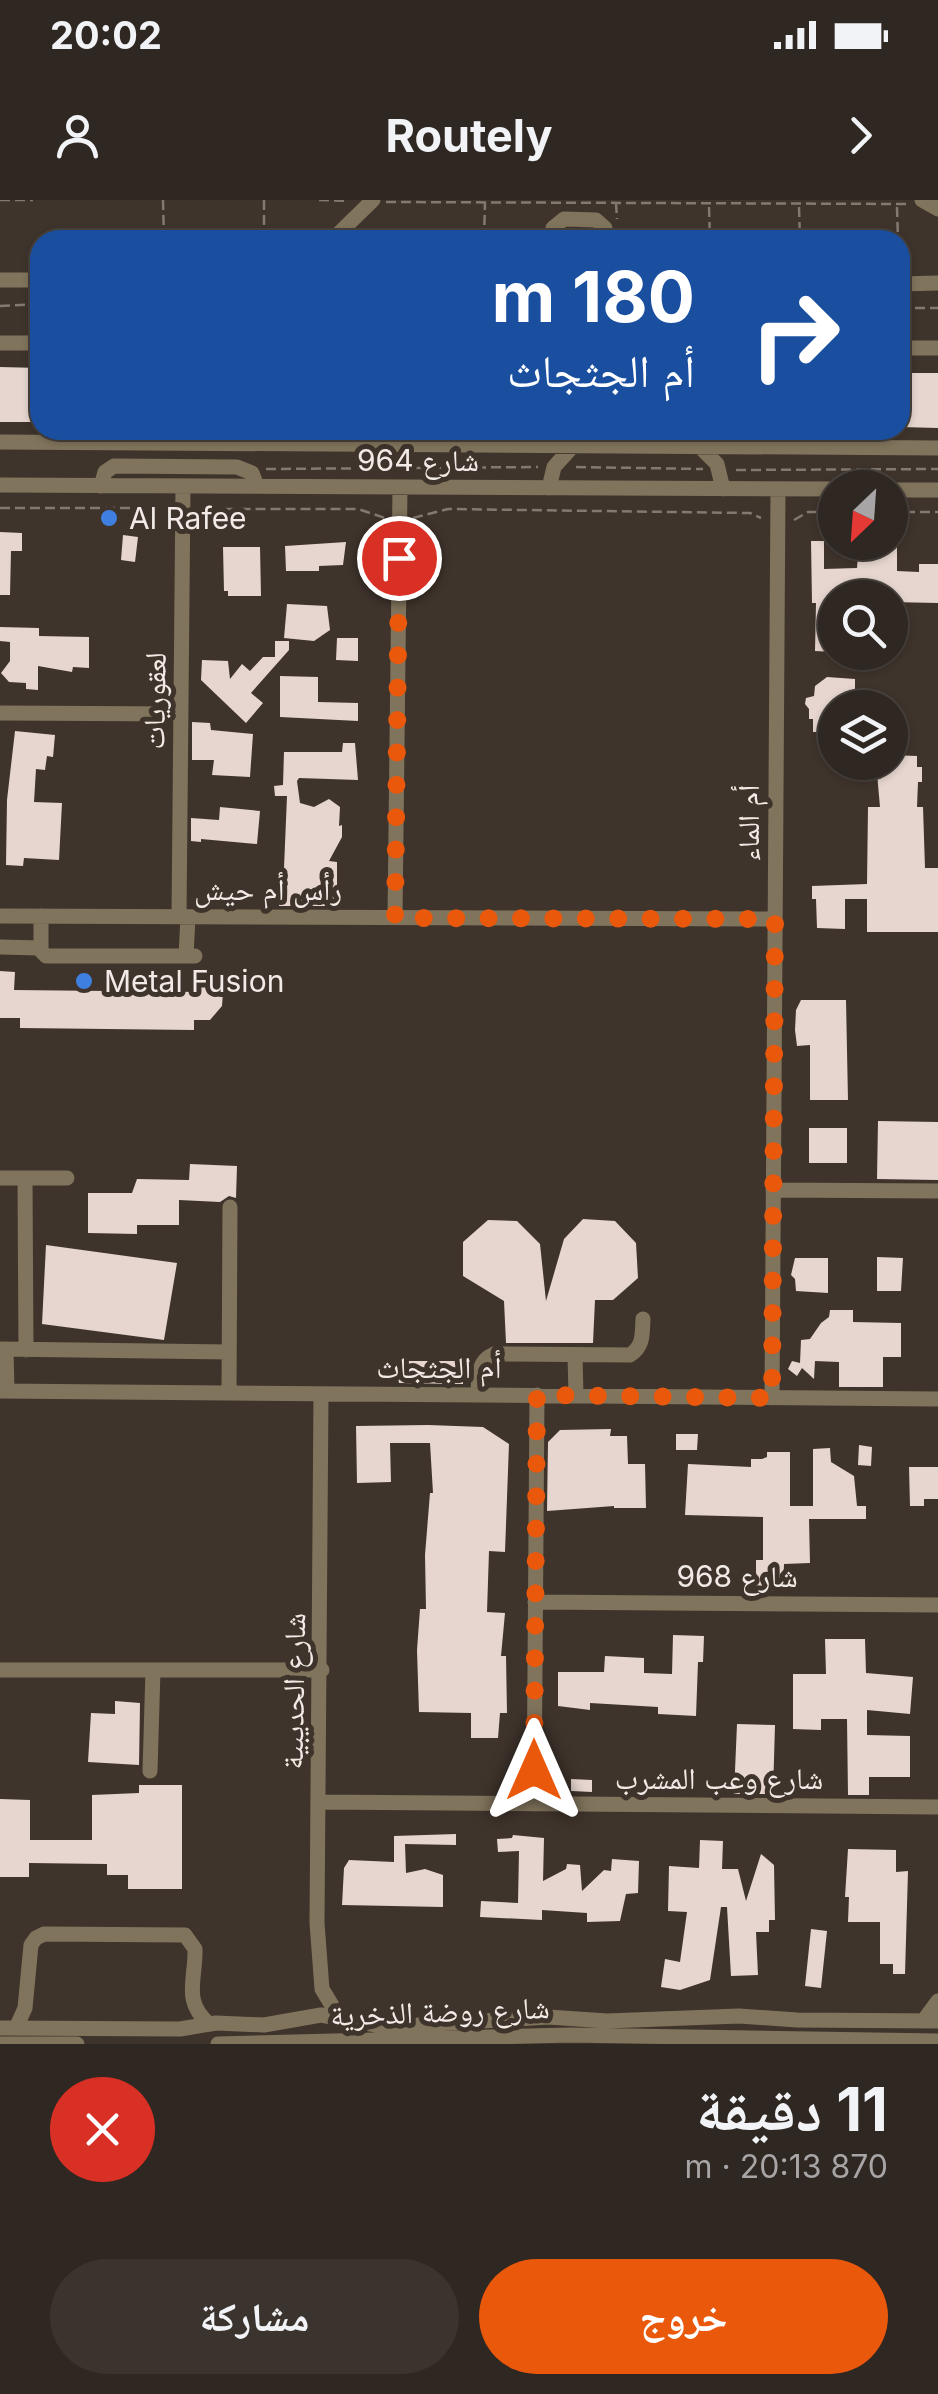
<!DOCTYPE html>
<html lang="ar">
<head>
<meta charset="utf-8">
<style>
	body { margin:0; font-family:Inter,"Noto Naskh Arabic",sans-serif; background:#3b332e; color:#f1f3f6; direction:rtl; height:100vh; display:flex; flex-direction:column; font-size:38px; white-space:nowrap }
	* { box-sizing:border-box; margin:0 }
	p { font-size:32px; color:#a7a5a5 }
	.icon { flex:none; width:55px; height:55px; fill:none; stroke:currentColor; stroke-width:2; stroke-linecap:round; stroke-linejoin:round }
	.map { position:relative; height:1844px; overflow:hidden; direction:ltr }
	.panel { display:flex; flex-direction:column; background:#2f2721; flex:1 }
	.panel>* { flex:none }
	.banner { position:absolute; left:30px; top:30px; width:880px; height:210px; border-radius:30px; box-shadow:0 2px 8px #0004,0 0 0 2px #4a443f; direction:rtl; background:#1a4fa0; color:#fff; overflow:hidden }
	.needle { width:65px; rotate:205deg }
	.controls { position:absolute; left:818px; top:270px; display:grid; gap:20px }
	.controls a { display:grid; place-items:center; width:90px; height:90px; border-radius:50%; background:#2f2721; box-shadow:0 2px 8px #0004,0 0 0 2px #4a443f; font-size:50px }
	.pin { position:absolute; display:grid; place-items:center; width:85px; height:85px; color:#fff; margin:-42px; border:5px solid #fff; border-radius:50%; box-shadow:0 2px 10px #0007 }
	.me { position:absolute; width:110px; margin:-55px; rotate:0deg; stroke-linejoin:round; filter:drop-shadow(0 0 8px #0008) }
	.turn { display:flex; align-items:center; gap:35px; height:210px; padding:0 50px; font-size:45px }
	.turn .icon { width:130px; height:130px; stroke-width:2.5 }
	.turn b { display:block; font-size:70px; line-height:85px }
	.round { display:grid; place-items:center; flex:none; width:105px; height:105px; border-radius:52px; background:#3b332e }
	.headline { display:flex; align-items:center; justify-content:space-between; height:170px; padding:0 50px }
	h1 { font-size:60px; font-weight:700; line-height:75px }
	.button { display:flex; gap:20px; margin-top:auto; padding:20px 50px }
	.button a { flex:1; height:115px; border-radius:60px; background:#ea580c; color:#fff; font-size:40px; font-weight:700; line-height:115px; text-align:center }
	.button a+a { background:#3b332e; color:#f1f3f6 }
	.status { display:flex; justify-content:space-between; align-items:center; height:70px; padding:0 50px; background:#2f2721; direction:ltr }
	.status svg { height:28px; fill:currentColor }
	header { display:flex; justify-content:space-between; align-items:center; height:130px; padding:0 50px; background:#2f2721; font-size:45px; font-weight:700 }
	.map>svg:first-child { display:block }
</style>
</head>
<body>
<div class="status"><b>20:02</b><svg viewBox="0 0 49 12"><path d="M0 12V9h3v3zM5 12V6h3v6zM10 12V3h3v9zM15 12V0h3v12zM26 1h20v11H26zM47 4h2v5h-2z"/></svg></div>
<header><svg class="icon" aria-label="forward" viewBox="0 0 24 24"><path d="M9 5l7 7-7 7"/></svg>Routely<svg class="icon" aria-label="person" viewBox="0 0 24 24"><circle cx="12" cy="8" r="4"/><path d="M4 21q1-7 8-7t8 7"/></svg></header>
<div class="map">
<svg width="938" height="1844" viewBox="0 0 938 1844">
	<rect width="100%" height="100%" fill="#3f342c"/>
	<!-- building -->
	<path fill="#e6d6cf" d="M0 167 40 168V222H0Z
		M900 173H938V228L900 227Z
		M0 332 22 333V351H11L10 395H0Z
		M123 335 138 337 135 362 121 360Z
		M811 341H824V369L857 368 859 342H897V371L919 372V364H938V403L890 402V398H835V452L815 451 816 403H812Z
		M346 342 343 365 319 366V371H286L285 346Z
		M223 347H260L261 396H228V391H224Z
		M287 404 327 406 330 430 314 441 284 438Z
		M0 427 39 428V436L89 437V468L73 467 72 472 38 466V490L26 489V483L9 482 1 473 10 461V442L0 441Z
		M337 438H358V461L336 460Z
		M275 441H289V450L251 493 263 503 246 523 201 480 202 460 228 461 230 479 242 464 250 471 263 457H275Z
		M280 476 318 477V502L358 503V521L280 517Z
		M827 477 855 479V508H835V532H813V519H809V509L805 504 806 498 814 496 815 486Z
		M192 522 210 523 211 530 253 534 250 577 212 575 214 560H192Z
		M15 531 55 535 53 557 47 556 45 570 36 569 34 602 62 603 59 660 24 658 23 666 6 665 7 600Z
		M343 543H355L358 580 299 578 297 581 300 603 314 607 329 599 340 607 339 626 342 625V637L329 661 337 662V706H279L280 692H283L287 596H275L274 586 283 585 284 552H342Z
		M890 555 917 556V567H922V582H918L917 607H923L925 668H938V732H867V699H845V729L817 728 816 699H812V686L867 684 868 607H880L876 562H890Z
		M220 607 260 611 257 644 201 639V642L191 641V618L219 620Z
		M0 771 15 772 14 790 200 792V775L234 774V792H223L222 806 210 820H194V830L20 828V818H0Z
		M801 800H846L848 900H810V845L797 846 795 830 796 810Z
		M878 921 938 922V980L877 979Z
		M809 928H847V963H809Z
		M190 964 237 966 236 998 229 996 220 1002 179 1000V1025H137V1034L88 1033V993H132L137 979 189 980Z
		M583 1019 615 1021 636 1043 638 1078 613 1100H595L593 1143H506L504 1101 463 1076V1042L488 1020 517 1021 540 1044 546 1101 564 1039Z
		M46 1045 177 1063 164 1140 42 1124Z
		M877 1057 903 1058 901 1091H877Z
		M795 1058H828V1093L796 1091 795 1079 791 1075Z
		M830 1110H853V1122L901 1123V1157H883V1187H839V1162L815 1161 814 1179 802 1168 797 1176 788 1169 792 1161 800 1163 801 1140 810 1139 821 1123 829 1117Z
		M395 1161H463V1184L399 1183Z
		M428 1225 483 1227 509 1244 505 1352 489 1351 487 1412 505 1413 501 1456H506L507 1513H500L498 1538H471V1513L419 1512 417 1450 420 1409H426L425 1355 430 1293H433L430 1243H390L391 1282 357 1283 356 1226Z
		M611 1229 610 1236H627L628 1264H645L646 1308H614V1306L547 1311 548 1242 560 1230Z
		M676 1234H698L697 1250H676Z
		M859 1245 872 1247 871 1266 858 1265Z
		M830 1248 831 1262 854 1276 857 1306H866V1319H809L810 1363 784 1364 783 1391 756 1390V1360H763V1317L685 1315 688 1264 751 1267V1259H762L767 1257V1252H790V1306H813V1249Z
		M909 1267H938V1299H924V1306H910Z
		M673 1435 704 1436 703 1462H698L696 1516 658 1514V1507L590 1503V1510L558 1506V1472H604L605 1456 644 1458V1473L672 1474Z
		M825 1439H865L866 1473 913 1477 910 1514 867 1510V1535L910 1536V1577H869V1595H848L847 1519H821V1530L793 1529V1474H826Z
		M115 1501 140 1503 139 1565 88 1562 91 1513 115 1514Z
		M737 1524 775 1525 773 1594H734Z
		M571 1579 592 1580V1592L571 1591Z
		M139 1585H182V1689H128V1675H107V1664L29 1663V1677H0V1599L30 1600V1640H92V1595L139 1593Z
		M456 1634V1645L405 1644 406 1673 425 1669 443 1675V1707L342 1705 344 1668 349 1660 394 1662V1636Z
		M513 1635 544 1638 543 1681 566 1669 567 1664 580 1665 582 1691 604 1670 611 1671 612 1659 639 1661 638 1693 626 1694 620 1721 587 1722V1713L542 1710V1720L480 1717 481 1701 518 1703 519 1651 498 1652 497 1639 512 1638Z
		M700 1640 723 1641 722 1669H738L746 1701 761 1654 774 1665 775 1720H769V1732H756L758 1775 731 1776 727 1707H721L710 1780 680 1790 661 1787 665 1759 680 1762 687 1712 668 1711 669 1666 699 1668Z
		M848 1649 896 1650V1672L908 1671 905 1774H893V1764H880V1722H848L849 1697H845Z
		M811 1729 827 1731 821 1788 805 1786Z"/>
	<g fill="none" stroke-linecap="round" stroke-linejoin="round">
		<!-- path -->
		<path stroke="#837973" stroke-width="2.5" stroke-dasharray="10 5" stroke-linecap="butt" d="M0 0H33
			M163 0 164 40
			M264 0V40
			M319 0 348 1
			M386 2 908 4
			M616 3 617 19
			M709 7 710 40
			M799 7 800 40
			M897 7 898 40
			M484 40 485 3
			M0 106 40 104
			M900 108H938
			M576 267 703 269
			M266 269 538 267
			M736 270 938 269
			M0 308H148L169 317
			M890 312H938
			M197 317 218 309H358L385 318
			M413 318 448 309 750 313 761 318
			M794 320 808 312H835"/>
		<!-- minor -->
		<path stroke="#81745c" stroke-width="15" d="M922 0 938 9
			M332 40 373 0
			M552 40 553 28 564 19 596 20 605 28 606 40
			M0 80H40
			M900 84 938 83
			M0 143H40
			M900 148H938
			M0 242 938 248
			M700 247 717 264 723 289
			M0 285 835 289
			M101 286 105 272 114 266 237 267 252 273 257 286
			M549 288 554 267 573 246
			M890 290H938
			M0 513 181 514
			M0 716 775 719
			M41 716V751L46 756H195
			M179 717 183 286
			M395 717 400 287
			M0 747 40 748
			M186 756 188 717
			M0 978H67
			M25 978 26 1150
			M773 990 938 991
			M0 1149 229 1152
			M6 1150 7 1191
			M575 1155 576 1196
			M0 1191 938 1199
			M229 1193 230 1007
			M321 1194 317 1723 322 1789 339 1817
			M478 1195C479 1177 476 1162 494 1154L630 1155C644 1146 642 1134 643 1119
			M772 1198 778 289
			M535 1402 938 1405
			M0 1470H322
			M150 1571 153 1470
			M319 1602 938 1607
			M534 1604 537 1195
			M924 1820 938 1801
			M0 1828 180 1829 216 1823 264 1825 321 1815 387 1827 548 1817 607 1821 739 1816 797 1820 938 1821
			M16 1828 25 1808 31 1745 36 1738 44 1734 185 1735 195 1749C196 1779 182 1801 209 1824
			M0 1844H77
			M218 1844 570 1835 938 1841"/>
	</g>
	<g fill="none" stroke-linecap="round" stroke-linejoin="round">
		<!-- route -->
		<path stroke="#ea580c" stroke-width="18" stroke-dasharray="0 32.4" d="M399 358 395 718 775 719 772 1198 537 1195 534 1570"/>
	</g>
	<!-- markers -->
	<g fill="#3f7fe0" stroke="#3f342c" stroke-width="4">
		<circle cx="109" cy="318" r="10"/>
		<circle cx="84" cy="781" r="10"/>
	</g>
	<g text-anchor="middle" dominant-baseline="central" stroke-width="10" stroke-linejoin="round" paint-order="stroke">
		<!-- street labels -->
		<g font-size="30" fill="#f2eae6" stroke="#3f342c">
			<text x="418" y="260">شارع 964</text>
			<text transform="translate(154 501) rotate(-89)">لعقوريات</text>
			<text transform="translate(748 623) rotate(-90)">أم الماء</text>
			<text x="268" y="689">رأس أم حيش</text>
			<text x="439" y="1167">أم الجثجاث</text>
			<text x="737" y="1376">شارع 968</text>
			<text transform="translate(293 1491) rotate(-89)">شارع الحديبية</text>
			<text x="719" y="1578">شارع وعب المشرب</text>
			<text transform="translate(440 1811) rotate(-2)">شارع روضة الذخرية</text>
		</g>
		<!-- poi labels -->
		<g font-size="30" fill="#f2eae6" stroke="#3f342c" text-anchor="start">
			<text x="129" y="318">Al Rafee</text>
			<text x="104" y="781">Metal Fusion</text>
		</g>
	</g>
</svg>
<div class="controls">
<a><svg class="needle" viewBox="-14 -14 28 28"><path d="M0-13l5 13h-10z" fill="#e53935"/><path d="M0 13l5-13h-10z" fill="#a7a5a5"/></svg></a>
<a><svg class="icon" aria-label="search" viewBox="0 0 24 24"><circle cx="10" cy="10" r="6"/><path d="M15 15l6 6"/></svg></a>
<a><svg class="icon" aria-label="layers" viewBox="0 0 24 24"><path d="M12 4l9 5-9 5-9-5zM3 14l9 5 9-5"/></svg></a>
</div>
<div class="pin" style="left:399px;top:358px;background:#d93025"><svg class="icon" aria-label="arrive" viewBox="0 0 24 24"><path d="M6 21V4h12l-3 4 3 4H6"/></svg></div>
<svg class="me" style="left:534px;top:1570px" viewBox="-20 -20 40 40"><path d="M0-17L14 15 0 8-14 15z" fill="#ea580c" stroke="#fff" stroke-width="4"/></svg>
<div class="banner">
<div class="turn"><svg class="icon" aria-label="right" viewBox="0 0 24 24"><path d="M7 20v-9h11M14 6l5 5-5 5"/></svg><div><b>180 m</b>أم الجثجاث</div></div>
</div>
</div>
<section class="panel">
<div class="headline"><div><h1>11 دقيقة</h1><p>870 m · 20:13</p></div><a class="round" style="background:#d93025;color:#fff"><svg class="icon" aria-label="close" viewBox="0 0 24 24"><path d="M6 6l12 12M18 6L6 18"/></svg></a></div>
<div class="button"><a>خروج</a><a>مشاركة</a></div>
</section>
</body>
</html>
